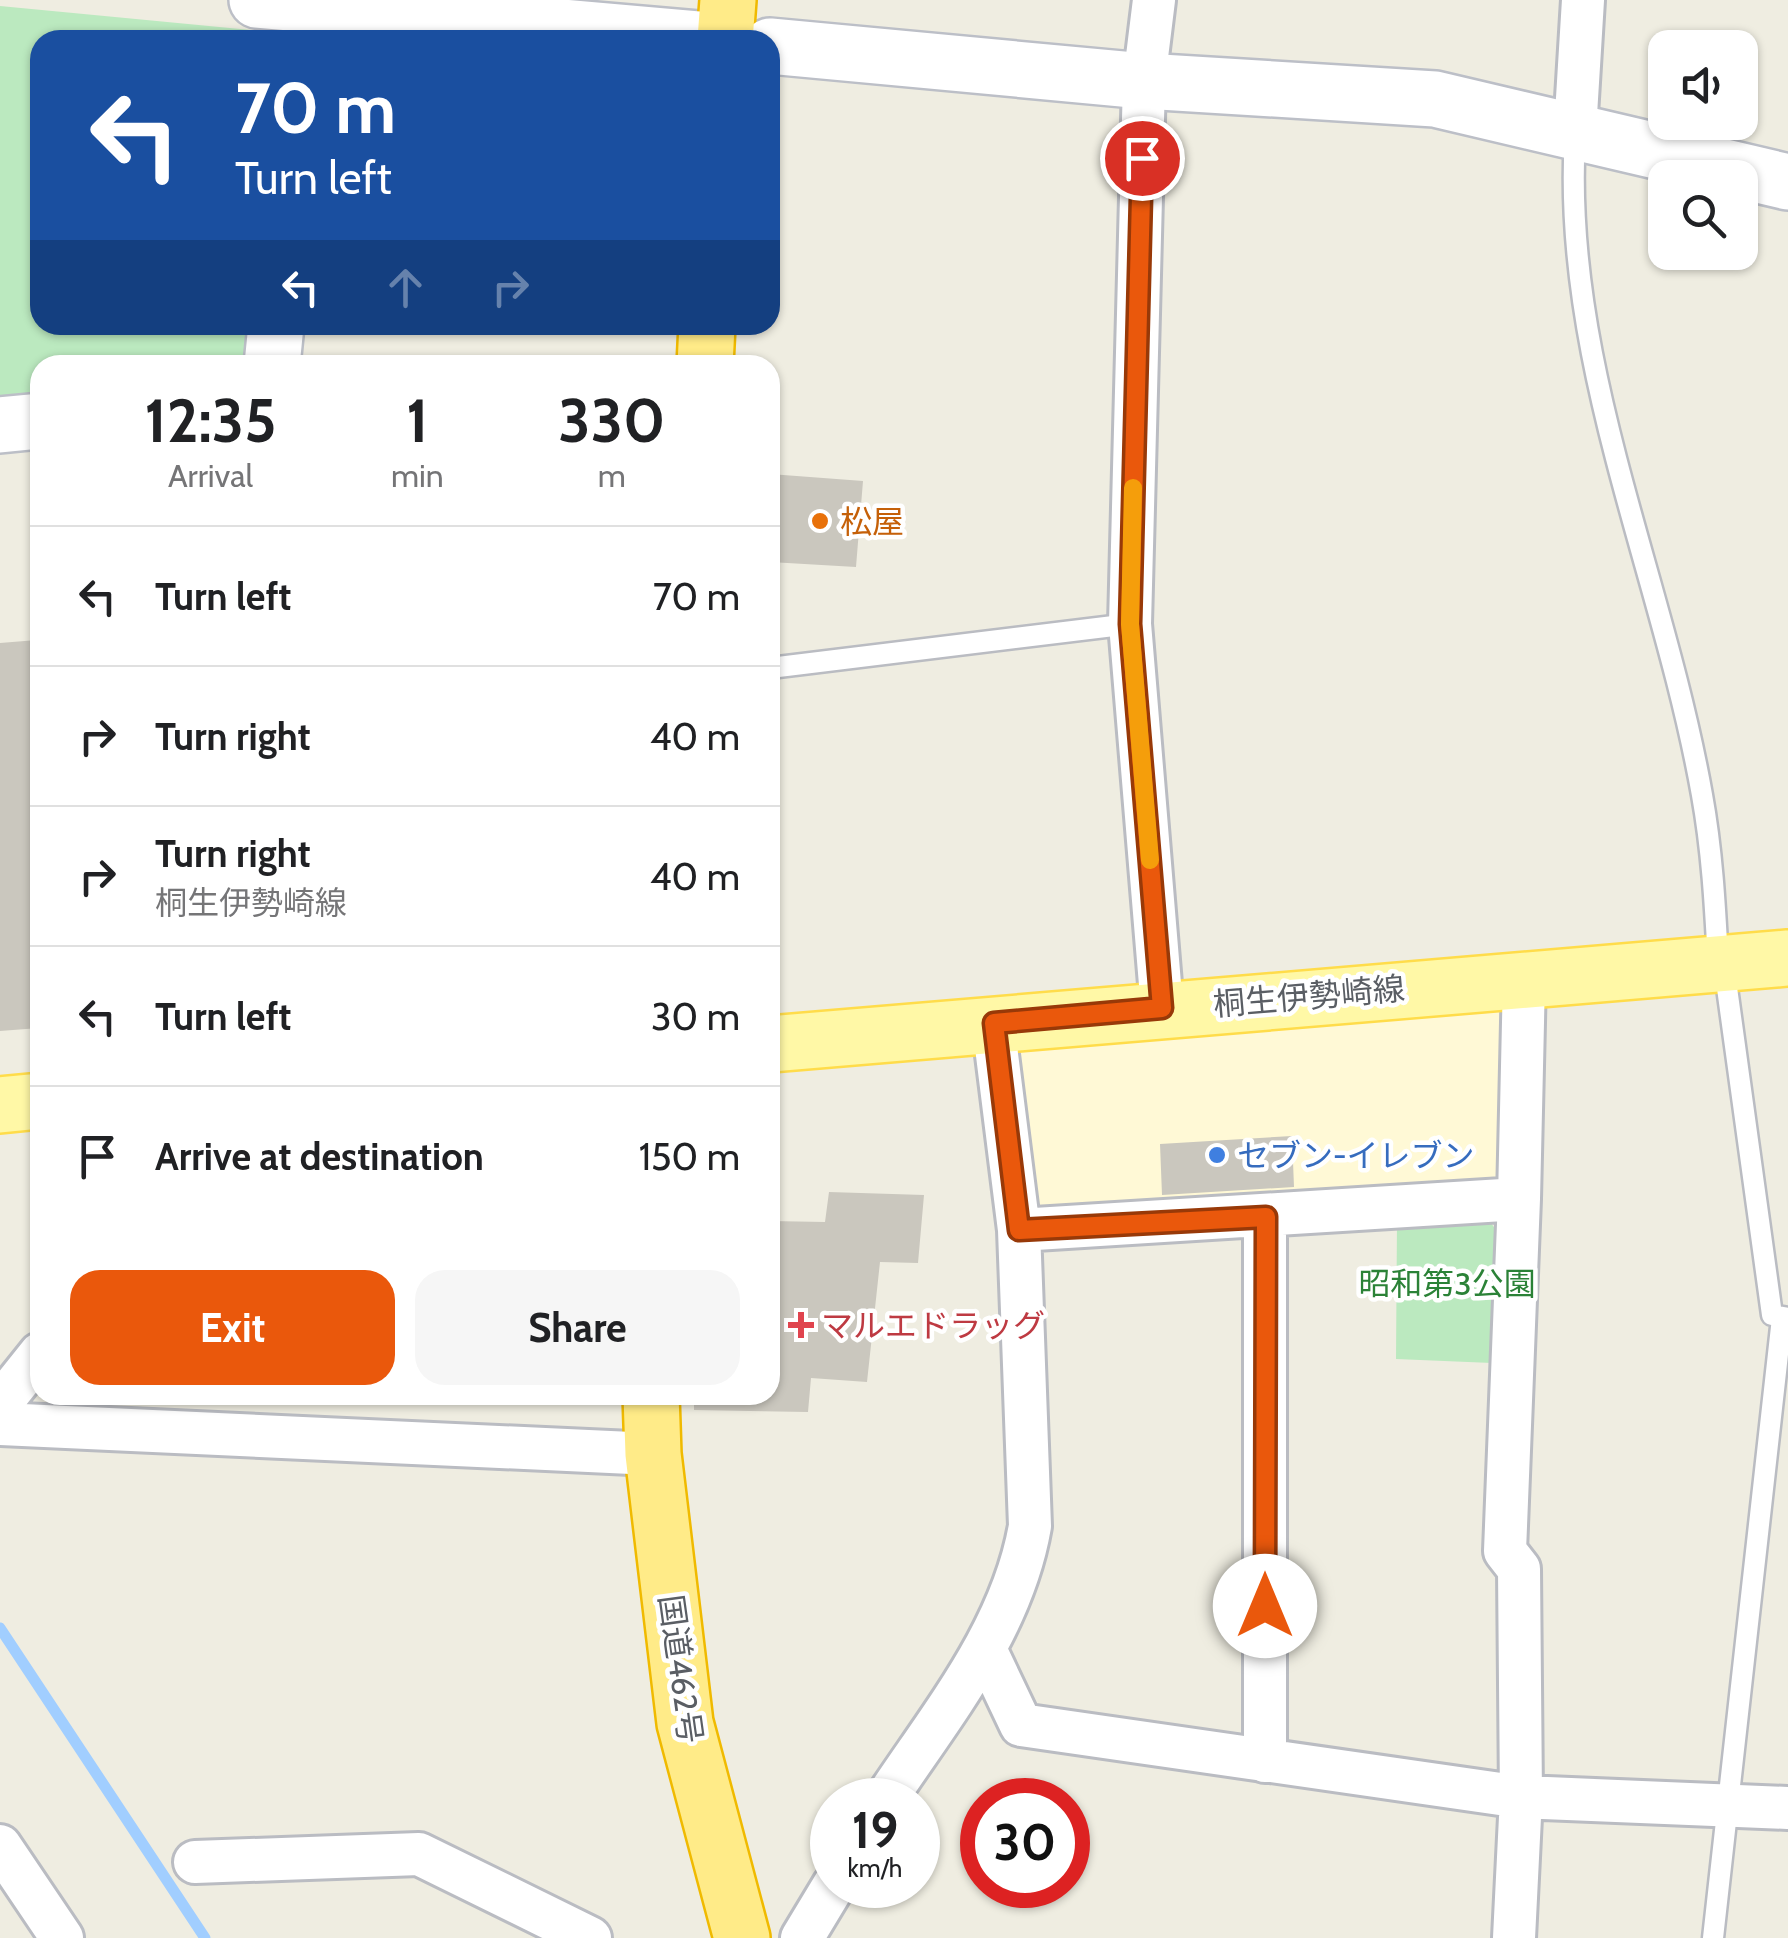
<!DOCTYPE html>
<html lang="en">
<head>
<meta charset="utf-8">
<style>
	body { margin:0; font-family:Cabin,"Noto Sans JP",sans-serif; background:#f6f6f6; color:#202124; height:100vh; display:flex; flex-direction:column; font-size:38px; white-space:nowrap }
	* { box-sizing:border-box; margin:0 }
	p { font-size:32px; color:#757577 }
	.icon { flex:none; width:55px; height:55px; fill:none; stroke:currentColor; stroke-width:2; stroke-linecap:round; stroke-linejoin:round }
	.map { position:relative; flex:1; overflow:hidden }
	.details { position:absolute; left:30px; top:355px; width:750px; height:1050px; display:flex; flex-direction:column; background:#fff; border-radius:30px; box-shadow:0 2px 8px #0004 }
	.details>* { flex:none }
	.hud { position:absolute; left:30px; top:30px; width:750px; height:305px; border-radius:30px; box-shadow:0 2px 8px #0004; background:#1a4fa0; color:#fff; overflow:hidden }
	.fabs { position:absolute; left:1648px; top:30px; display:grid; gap:20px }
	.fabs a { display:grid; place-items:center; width:110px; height:110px; border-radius:20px; background:#fff; box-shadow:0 2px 8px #0004; font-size:50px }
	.speed { position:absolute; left:810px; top:1778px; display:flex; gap:20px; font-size:50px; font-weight:700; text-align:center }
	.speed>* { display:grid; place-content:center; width:130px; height:130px; border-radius:50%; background:#fff; box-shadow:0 2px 8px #0004; line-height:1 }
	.speed small { font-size:25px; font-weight:400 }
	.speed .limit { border:15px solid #d22; background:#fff; color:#111 }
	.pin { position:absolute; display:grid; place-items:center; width:85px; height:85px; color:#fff; margin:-42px; border:5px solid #fff; border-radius:50%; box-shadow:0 2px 10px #0007 }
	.me { position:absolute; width:110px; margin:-55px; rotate:0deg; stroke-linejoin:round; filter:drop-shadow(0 0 8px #0008) }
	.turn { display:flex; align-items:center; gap:35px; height:210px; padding:0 40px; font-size:45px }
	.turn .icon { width:130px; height:130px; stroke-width:2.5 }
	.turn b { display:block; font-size:70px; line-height:85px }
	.lanes { display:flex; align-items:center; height:95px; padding:0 40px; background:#0003; justify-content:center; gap:50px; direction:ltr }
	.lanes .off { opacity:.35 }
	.eta { display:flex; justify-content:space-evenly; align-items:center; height:170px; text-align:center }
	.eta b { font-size:60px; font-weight:800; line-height:70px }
	.cta { display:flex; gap:20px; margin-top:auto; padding:20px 40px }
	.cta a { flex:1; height:115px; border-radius:30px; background:#ea580c; color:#fff; font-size:40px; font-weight:800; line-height:115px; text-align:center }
	.cta a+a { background:#f6f6f6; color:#202124 }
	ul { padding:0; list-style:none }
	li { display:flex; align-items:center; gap:30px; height:140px; padding:0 40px; border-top:2px solid #e0e0e0 }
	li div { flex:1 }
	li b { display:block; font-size:38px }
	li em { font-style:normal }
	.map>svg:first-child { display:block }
</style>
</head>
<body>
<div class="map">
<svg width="1788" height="1938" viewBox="0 0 1788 1938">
	<rect width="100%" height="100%" fill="#efede1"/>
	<!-- commercial -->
	<path fill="#fff9d6" d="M1507 1011 1508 1178 1031 1209 1012 1051Z"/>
	<!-- green -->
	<path fill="#bbe9bf" d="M0 6 262 31 274 40H40V325H250L246 365H40V392L0 396Z
		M1487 1218 1500 1235 1492 1363 1396 1359 1397 1222Z"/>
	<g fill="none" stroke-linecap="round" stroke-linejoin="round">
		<!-- stream -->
		<path stroke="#a1ceff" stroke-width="11" d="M0 1628 205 1938"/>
	</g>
	<!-- building -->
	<path fill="#cac7be" d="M770 474 863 481 856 567 770 562Z
		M37 640 39 1028 0 1031V643Z
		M1292 1136 1294 1187 1162 1195 1160 1144Z
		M829 1192 924 1195 918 1263 880 1262 867 1382 811 1378 808 1412 694 1410V1395H770V1221L825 1222Z"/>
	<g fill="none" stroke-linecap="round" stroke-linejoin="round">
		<defs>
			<path id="lane" d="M1575 136C1561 363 1663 575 1702 795 1712 850 1715 905 1718 961
				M770 668 1130 624
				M1724 966 1772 1315 1788 1318
				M1713 1938 1782 1318"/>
			<path id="street" d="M1154 0 1144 81 1130 624 1162 1008
				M1575 131 1583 0
				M1519 1199 1524 978
				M1019 1230 1519 1199 1505 1551 1519 1569 1521 1797 1514 1938
				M0 1404 40 1354
				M0 1424 653 1454
				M985 1649 1021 1725 1521 1797 1788 1808
				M1265 1761V1217
				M885 1800C942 1714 1012 1630 1030 1526L1019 1230 993 1023
				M0 1846 62 1938
				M195 1862 419 1854 590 1938
				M802 1938 834 1885"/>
			<path id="secondary" d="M257 0 709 40
				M770 46 1144 81 1435 99 1788 182
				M272 365 276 325
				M0 425 40 421"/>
			<path id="primary" d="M770 1044 1788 958
				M0 1105 40 1101"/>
			<path id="highway" d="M725 40 728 0
				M705 365 707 325
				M651 1395 653 1454 685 1723 742 1938"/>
		</defs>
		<!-- lane casing -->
		<use href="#lane" stroke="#babcc2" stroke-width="25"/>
		<!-- street casing -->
		<use href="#street" stroke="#babcc2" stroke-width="48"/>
		<!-- secondary casing -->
		<use href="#secondary" stroke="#bcbfc7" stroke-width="60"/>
		<!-- primary casing -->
		<use href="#primary" stroke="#ffdc4a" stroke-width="60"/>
		<!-- highway casing -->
		<use href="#highway" stroke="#f0ba00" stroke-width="60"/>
		<!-- lane -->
		<use href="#lane" stroke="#fff" stroke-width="20"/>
		<!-- street -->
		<use href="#street" stroke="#fff" stroke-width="42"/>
		<!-- secondary -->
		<use href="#secondary" stroke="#fff" stroke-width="55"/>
		<!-- primary -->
		<use href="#primary" stroke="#fff8a6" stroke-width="55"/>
		<!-- highway -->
		<use href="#highway" stroke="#ffeb88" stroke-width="55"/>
	</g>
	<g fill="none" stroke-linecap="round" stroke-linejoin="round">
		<defs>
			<path id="route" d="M1142 158 1130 624 1162 1008 994 1023 1019 1230 1266 1217 1265 1606"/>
		</defs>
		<!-- route casing -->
		<use href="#route" stroke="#983908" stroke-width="25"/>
		<!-- route -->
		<use href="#route" stroke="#ea580c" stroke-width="18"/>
		<!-- slow -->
		<path stroke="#f59e0b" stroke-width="18" d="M1133 488 1130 624 1150 860"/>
	</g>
	<!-- markers -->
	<circle fill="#e8710a" stroke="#fff" stroke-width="4" cx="820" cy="521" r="10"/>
	<circle fill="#3f7fe0" stroke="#fff" stroke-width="4" cx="1217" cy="1155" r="10"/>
	<path fill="#e0444e" stroke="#fff" stroke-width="4" d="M796 1310h10v10h10v10h-10v10h-10v-10h-10v-10h10z"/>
	<g text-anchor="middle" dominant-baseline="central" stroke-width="9" stroke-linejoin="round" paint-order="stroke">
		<!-- food labels -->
		<g font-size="32" fill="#c56008" stroke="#fff" text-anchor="start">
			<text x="840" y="521">松屋</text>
		</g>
		<!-- street labels -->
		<g font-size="32" fill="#5a5e64" stroke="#fff">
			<text transform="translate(1309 996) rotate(-5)">桐生伊勢崎線</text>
			<text transform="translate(681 1669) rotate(82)">国道462号</text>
		</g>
		<!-- shop labels -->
		<g font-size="32" fill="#366cbe" stroke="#fff" text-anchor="start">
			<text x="1237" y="1155">セブン-イレブン</text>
		</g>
		<!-- park labels -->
		<g font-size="32" fill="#2b8237" stroke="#fff">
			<text x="1447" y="1283">昭和第3公園</text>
		</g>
		<!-- health labels -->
		<g font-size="32" fill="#be3a42" stroke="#fff" text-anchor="start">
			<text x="821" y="1325">マルエドラッグ</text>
		</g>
	</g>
</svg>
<div class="fabs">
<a><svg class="icon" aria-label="sound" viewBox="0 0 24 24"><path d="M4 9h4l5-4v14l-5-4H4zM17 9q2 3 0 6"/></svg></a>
<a><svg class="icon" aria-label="search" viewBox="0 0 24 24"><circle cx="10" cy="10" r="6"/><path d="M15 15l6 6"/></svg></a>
</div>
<div class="speed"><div>19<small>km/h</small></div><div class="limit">30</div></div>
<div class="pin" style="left:1142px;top:158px;background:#d93025"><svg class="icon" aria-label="arrive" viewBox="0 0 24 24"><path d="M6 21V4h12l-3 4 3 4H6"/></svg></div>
<svg class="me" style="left:1265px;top:1606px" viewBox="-20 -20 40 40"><circle r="19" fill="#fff"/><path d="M0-13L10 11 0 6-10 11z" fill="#ea580c"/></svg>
<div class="hud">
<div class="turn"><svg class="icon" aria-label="left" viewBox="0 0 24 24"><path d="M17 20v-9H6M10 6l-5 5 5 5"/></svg><div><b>70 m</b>Turn left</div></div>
<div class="lanes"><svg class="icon" aria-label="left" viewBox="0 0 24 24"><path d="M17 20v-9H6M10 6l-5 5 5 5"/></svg><svg class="icon off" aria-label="ahead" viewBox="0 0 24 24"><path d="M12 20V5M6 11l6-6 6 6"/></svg><svg class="icon off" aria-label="right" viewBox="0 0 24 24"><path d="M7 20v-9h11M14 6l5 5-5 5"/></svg></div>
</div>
<section class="details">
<div class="eta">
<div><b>12:35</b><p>Arrival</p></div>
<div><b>1</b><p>min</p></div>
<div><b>330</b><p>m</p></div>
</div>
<ul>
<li><svg class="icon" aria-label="left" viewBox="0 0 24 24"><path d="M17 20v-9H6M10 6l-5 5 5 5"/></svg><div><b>Turn left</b></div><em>70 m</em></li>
<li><svg class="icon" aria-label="right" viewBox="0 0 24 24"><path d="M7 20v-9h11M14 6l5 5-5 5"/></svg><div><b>Turn right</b></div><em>40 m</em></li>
<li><svg class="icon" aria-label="right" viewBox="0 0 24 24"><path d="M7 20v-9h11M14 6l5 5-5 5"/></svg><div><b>Turn right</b><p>桐生伊勢崎線</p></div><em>40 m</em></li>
<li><svg class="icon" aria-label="left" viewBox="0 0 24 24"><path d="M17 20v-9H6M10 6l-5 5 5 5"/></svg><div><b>Turn left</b></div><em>30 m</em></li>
<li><svg class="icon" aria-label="arrive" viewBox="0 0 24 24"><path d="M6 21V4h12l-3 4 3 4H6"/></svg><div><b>Arrive at destination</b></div><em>150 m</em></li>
</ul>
<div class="cta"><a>Exit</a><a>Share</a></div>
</section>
</div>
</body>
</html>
